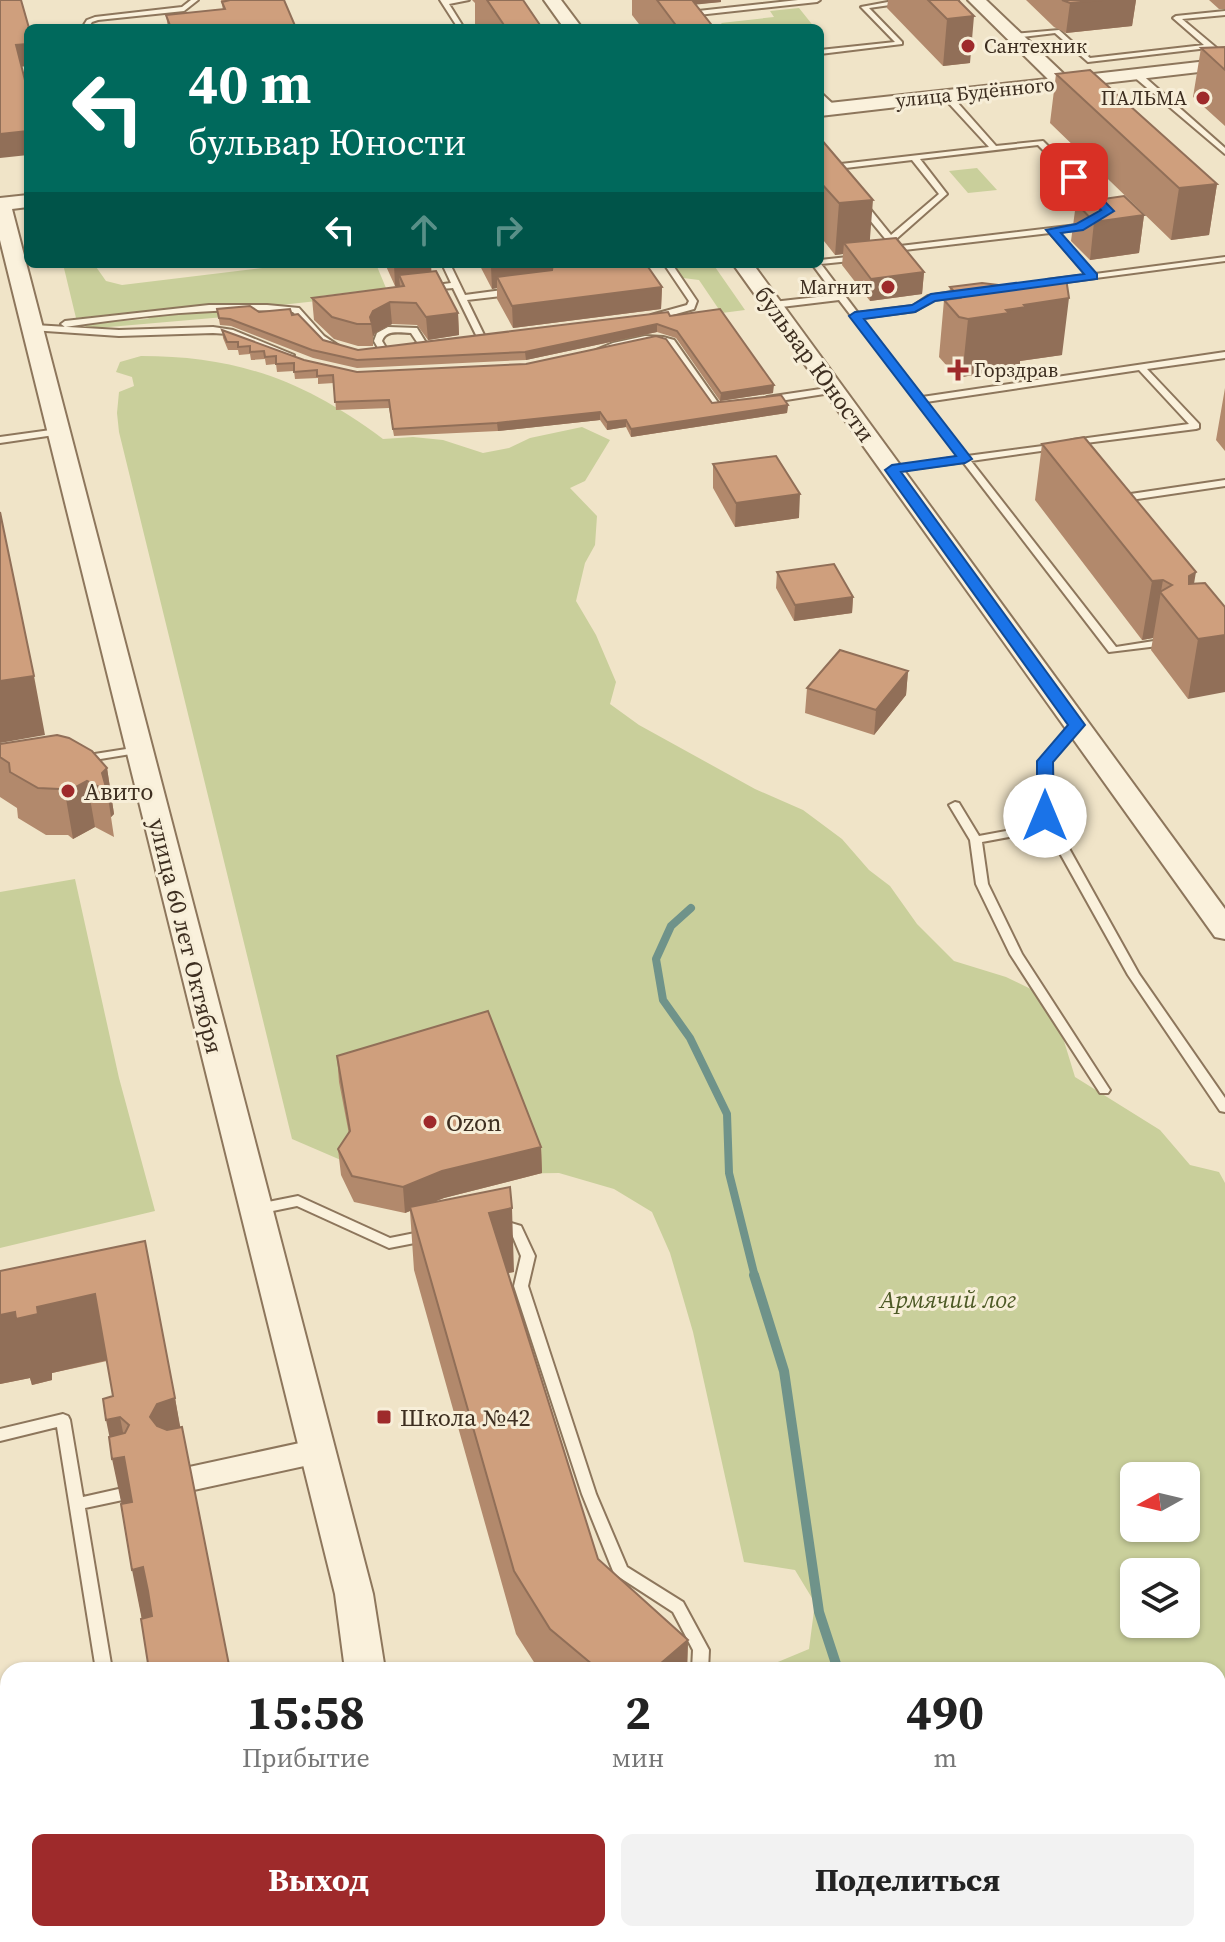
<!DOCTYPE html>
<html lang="ru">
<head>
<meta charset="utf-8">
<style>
	body { margin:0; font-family:"Source Serif 4",serif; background:#f2f2f2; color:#222; height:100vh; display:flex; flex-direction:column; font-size:30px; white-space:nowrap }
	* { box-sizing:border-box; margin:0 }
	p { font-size:26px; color:#767676 }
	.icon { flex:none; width:44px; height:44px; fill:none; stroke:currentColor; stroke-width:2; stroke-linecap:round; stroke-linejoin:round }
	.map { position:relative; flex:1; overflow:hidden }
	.details { position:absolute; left:0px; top:1662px; width:1226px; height:280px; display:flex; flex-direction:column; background:#fff; border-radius:24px 24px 0 0; box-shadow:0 2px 6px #0004 }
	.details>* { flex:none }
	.top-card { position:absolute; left:24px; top:24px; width:800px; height:244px; border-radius:12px; box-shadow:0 2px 6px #0004; background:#00695c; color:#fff; overflow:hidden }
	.needle { width:52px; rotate:262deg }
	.fabs { position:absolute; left:1120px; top:1462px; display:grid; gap:16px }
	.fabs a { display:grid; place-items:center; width:80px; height:80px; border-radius:12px; background:#fff; box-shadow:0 2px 6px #0004; font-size:40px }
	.pin { position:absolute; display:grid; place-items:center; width:68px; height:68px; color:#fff; margin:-34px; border-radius:16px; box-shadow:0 4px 12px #0006 }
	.me { position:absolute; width:88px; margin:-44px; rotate:0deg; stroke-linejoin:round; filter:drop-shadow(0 0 6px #0008) }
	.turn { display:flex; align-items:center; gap:28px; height:168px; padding:0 32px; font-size:36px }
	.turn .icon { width:104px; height:104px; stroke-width:2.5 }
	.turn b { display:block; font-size:56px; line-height:68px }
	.lanes { display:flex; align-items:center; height:76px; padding:0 32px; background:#0003; justify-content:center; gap:40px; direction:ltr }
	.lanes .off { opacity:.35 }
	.eta { display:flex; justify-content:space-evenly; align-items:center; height:136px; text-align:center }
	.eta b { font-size:48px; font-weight:700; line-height:56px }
	.cta { display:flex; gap:16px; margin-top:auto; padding:16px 32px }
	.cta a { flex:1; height:92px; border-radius:12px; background:#9e2a2b; color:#fff; font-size:32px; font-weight:700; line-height:92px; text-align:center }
	.cta a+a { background:#f2f2f2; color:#222 }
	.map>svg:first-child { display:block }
</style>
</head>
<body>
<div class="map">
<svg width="1225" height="1942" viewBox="0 0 1225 1942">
	<rect width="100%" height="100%" fill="#f0e4c8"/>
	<!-- green -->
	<path fill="#c9cf9b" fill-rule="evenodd" d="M799 8 815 28H725L721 23 774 17 770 11Z
		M977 168 997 190 968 193 949 171Z
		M63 264H94L106 281 122 285 294 264H376L386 288 321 296 317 301 281 305 219 304 76 318Z
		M672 264H713L745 310 490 343 720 311 699 280 683 278Z
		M240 309 281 312 86 329 85 324 147 319 156 315Z
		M141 356C238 356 305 381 383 439L413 437 443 440 483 453 509 448 530 438 582 427 610 440 585 481 570 488 597 516 595 545 585 563 576 601 596 635 616 682 610 704 639 725 755 789 803 810 842 839 869 870 890 886 917 924 954 961 1006 977 1039 993 1060 1028 1075 1077 1160 1130 1190 1165 1219 1172 1225 1183V1942H742L746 1934H1218V1670H771L773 1664 809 1649 815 1603 795 1570 744 1562 693 1332 670 1253 652 1212 614 1189 559 1173 378 1176 292 1139 119 432 117 413 119 392 134 386 132 377 116 372 120 362ZM1134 1476H1186V1528H1134ZM1134 1572H1186V1624H1134Z
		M75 879 119 1078 155 1211 0 1248V892Z"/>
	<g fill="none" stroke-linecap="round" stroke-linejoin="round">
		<!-- stream-far1 -->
		<path stroke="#6f938a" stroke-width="8" d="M691 908 671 926 656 959 663 1000 690 1038 727 1114 729 1173 755 1277"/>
		<!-- stream -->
		<path stroke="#6f938a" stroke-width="10" d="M754 1275 784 1371 819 1612 838 1670
			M846 1934 847 1942"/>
		<defs>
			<path id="service" d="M191 0H198L184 11 98 20 92 22 88 28H82L87 20 95 17 182 7Z
				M440 0H469L449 4 464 28H458Z
				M798 0H820L817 2 689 16 686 14 689 12Z
				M888 2 890 3V5L869 8 902 42V44L820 54V50L895 42 861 7Z
				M1225 11V15L1182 19 1225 55V61L1208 48 1088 62 1055 33 1014 38 1011 36 1014 34 1059 30 1090 58 1204 45 1173 18 1176 16Z
				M1133 72H1139L1225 148V154L1133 76Z
				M820 92 835 106V110H829L820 99Z
				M943 93H949L996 146 1043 141 1112 210 1105 212 1038 145 920 159 947 194 895 240 900 246 1077 225 1085 222 1089 224 1082 229 1058 232 1095 274 1225 257V261L1050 284 1046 282 1047 280 1087 275 1050 233 887 252V248L892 247 860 208V204H866L891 235 939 194 912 160 837 169V172H834L828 167 832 165 989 147 943 97Z
				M857 256H860V260L821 264 858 313 913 306 928 296 964 290 968 293 964 296 933 300 915 311 861 318 922 397 1225 352V358L1147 369 1199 424V428L1196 429 1070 445V441L1073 440 1189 424 1139 370 926 402 967 456 1058 444 1060 446 1055 449 971 461 1116 647 1154 641 1158 642 1159 644 1158 646 1109 652 963 462 889 472 887 470 892 467 959 457 839 300 773 308 769 305 773 302 835 295 812 264H820V260Z
				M664 264H672L697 301 694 309 654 320 650 317 651 315 687 305 689 301Z
				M445 266H451L465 295 510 289 514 292 510 295 467 300 486 339 485 341 478 339 453 288 429 290 425 288 429 286 451 283 444 268Z
				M209 305H267L299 308 324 336 342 348 335 350 318 340 293 312C216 306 141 316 65 327L61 324 65 321Z
				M34 325 119 330 213 327 233 330 294 355 287 357 228 334 213 333 119 336 31 330 30 328Z
				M388 327 417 328 428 346 421 348 411 333C401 333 386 329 382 341L388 351 381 353 374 341 377 333Z
				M645 336 663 337 674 340 719 404H728V408L714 409 668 344 645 341 600 353 596 350 613 343Z
				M834 387 838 390 837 392 767 403 763 400 767 397Z
				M58 429 61 430V434L0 443V437Z
				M1225 480V486L1117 502 1112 499 1117 496Z
				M1077 722 1082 725 1050 762 1051 816 1139 974 1225 1098V1112L1220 1111 1128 975 1047 830 982 842 988 884 1022 954 1108 1087 1110 1090 1108 1093H1100L1010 954 976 884 970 840 949 805 955 802 959 803 979 836 1044 824 1039 816 1040 761 1073 723Z
				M139 747 143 748 144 750 143 752 82 762 77 759 82 756Z
				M298 1196 390 1238 425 1231 430 1233 432 1236 430 1239 425 1241 389 1248 297 1206 258 1214 253 1212 251 1209 253 1206 258 1204Z
				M498 1219 521 1226 535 1256 528 1286 596 1494 627 1567 683 1602 709 1650 708 1670H692L693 1650 673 1612 616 1575 613 1571 582 1494 514 1286 521 1256 511 1232 493 1227 491 1224 493 1221Z
				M63 1414 68 1416 70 1420 83 1497 132 1486 137 1488 139 1492 137 1496 132 1498 85 1508 112 1670H96L57 1427 0 1441V1429Z
				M8 1925V1934H16L10 1942H0V1929Z
				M280 1934H306C300 1942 285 1942 273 1942L276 1936Z
				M665 1934H683L680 1942H662Z"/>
			<path id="minor" d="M318 1439 328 1443 333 1451 328 1459 318 1463 180 1493 170 1489 165 1481 170 1473 180 1469Z"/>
			<path id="tertiary" d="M544 0H561L582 28H564Z
				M968 0H986L1067 77 1225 59V69L820 116V104L1048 79Z
				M28 195V207L12 209 373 1594 385 1670H345L335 1594 0 240V198Z
				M733 264H753L1225 909V939L1215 937Z
				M336 1934H378L377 1942H333Z"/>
		</defs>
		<!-- service casing -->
		<use href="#service" stroke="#8d765c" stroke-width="4"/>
		<!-- minor casing -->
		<use href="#minor" stroke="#8d765c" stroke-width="4"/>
		<!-- tertiary casing -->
		<use href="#tertiary" stroke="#8d765c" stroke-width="4"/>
		<!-- service -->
		<use href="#service" fill="#faf1dc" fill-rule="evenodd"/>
		<!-- minor -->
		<use href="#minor" fill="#faf1dc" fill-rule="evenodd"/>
		<!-- tertiary -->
		<use href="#tertiary" fill="#faf1dc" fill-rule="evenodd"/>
	</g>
	<!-- wall -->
	<path fill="#b2896c" d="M221 0H284L296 28H168L166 15 223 10Z
		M472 0H523L542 28H477L475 26V3Z
		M632 0H721V2L696 4 714 28H642L632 15Z
		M879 0H960L970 63 943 66 887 8 888 0Z
		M1026 0H1136L1132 26 1066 33 1054 27Z
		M1209 0H1225V9H1219Z
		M1225 47V126L1193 97 1201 48Z
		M1056 74 1217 184 1209 235 1171 240 1050 123Z
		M820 138 870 240 924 272 922 294 870 301 842 265 843 254 835 255 820 236Z
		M1076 203 1144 215 1139 253 1090 260 1071 241Z
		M385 264H431V271L458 313 459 335 428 340 417 325 392 324 375 333 373 337V346H358L334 339 314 320 312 298 400 287 395 286Z
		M479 264H646L662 287 661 309 513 328 497 299V288L492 289Z
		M950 287 1062 355 1020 361V365L1003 367 1002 370 962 377 954 374 939 357 944 300 949 299Z
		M217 309 292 315 323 340 358 350 670 316 773 393 720 401 676 338 657 332 526 360 357 368 313 358 231 326 220 325Z
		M222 330 304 360 357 372 712 403 788 405 787 413 631 437 626 427 607 430 600 420 498 431 394 436 389 408 336 410 334 383 318 384V378L295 379 294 371 277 372 276 364 266 365 265 359 251 360 250 354 239 355 238 350H228L223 338Z
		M1225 388V451L1216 440Z
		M1042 444 1194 584 1225 607 1188 699 1151 650 1153 638 1142 640 1035 500Z
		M713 464 799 518 735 527 713 488Z
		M777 572 853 597 852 613 794 621 776 588Z
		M908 671 906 695 874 735 805 713 807 688Z
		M0 744 107 768 114 814 111 817 114 837 95 827 73 839 68 835H46L18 818 17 808 0 797Z
		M337 1056 541 1147 542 1173 444 1198 431 1203 514 1272 508 1273 598 1559 688 1640 687 1670H539L516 1634 414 1270 410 1211 405 1213 354 1202 341 1175 338 1149 349 1134 339 1082Z
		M0 1271 175 1398 180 1428 142 1619 110 1437 113 1396 107 1361 52 1373V1380L32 1385 30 1378 0 1384Z
		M11 1934H184L176 1942H2Z
		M451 1934H629L625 1942H451Z"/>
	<!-- shaded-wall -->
	<path fill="#916f58" d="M657 0H721V2L663 8Z
		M956 0H960L959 17 974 16 970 63 943 66 947 19Z
		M1102 0H1136L1132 26 1066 33 1070 3Z
		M28 44V66L19 67 16 45Z
		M28 131V155L0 158V134Z
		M1217 184 1209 235 1171 240 1179 188Z
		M873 200 869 251 844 243 843 254 835 255 839 203Z
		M1144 215 1139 253 1090 260 1094 222Z
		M394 264H431L432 282 399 275 400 286H395Z
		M522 264H554V283L497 277V288L492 289 491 267Z
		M924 272 922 294 870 301 871 279Z
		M662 287 661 309 513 328 512 306Z
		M1069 298 1062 355 1020 361V365L1003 367 1002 370 962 377 968 319 1024 305Z
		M390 302 392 324 375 333 373 337 370 317 373 311Z
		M458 313 459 335 428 340 426 317Z
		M657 324V332L526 360 525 352Z
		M774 385 773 393 720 401 721 393Z
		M788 405 787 413 631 437V429Z
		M600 412V420L498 431 497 423Z
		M626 420V427L607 430V422Z
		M800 494 799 518 735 527 736 503Z
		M1196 572 1187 625 1189 576Z
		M1163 580 1153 638 1142 640 1152 581Z
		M853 597 852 613 794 621 795 605Z
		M1225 635V692L1188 699 1198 639Z
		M908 671 906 695 874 735 876 710Z
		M34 676 45 735 0 743V681Z
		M107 768 114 814 111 817 107 791 102 773Z
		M87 781 95 827 73 839 65 793Z
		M541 1147 542 1173 444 1198 411 1211 410 1207V1211L405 1213 403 1187 442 1171Z
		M512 1208 514 1272 492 1276 489 1213Z
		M95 1294 108 1360 52 1373V1380L32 1385 30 1378 0 1384V1315Z
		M175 1398 187 1464 150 1417 157 1404Z
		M120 1417 133 1483 137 1523 126 1525 112 1459H114L106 1420Z
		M143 1567 156 1633 145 1635 132 1570Z
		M688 1640 687 1670H653Z
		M89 1934H122L124 1942H83V1940Z
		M129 1934H184L176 1942H131Z
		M609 1934H629L625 1942H609Z"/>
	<!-- building -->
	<path fill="#cf9f7d" stroke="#916f58" stroke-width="2" d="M0 0H21L29 28H28V44L16 45 28 92V131L0 134Z
		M230 0H284L296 28H171L166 15 225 9 222 2Z
		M487 0H523L542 28H506Z
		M657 0H692L714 28H678Z
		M928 0H958L974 16 947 19Z
		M1062 0H1102L1070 3Z
		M1225 47V70L1201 48Z
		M1090 70 1217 184 1179 188 1056 74Z
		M820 138 873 200 839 203 820 182Z
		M1124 196 1144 215 1094 222 1076 203Z
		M896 238 924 272 871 279 844 243Z
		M490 264H522L491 267Z
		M553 264H646L662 287 512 306 497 277 552 270Z
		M436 271 458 313 426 317 416 303 390 302 373 311 370 317 372 324H357L332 317 312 298 404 286 399 275Z
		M1066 278 1069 298 1024 305 1026 307 1006 310 1009 313 968 319 959 317 944 300 960 298 950 287 982 283 1007 286Z
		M250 306 259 312 290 309 292 315 298 314 323 340 358 350 668 312 670 316 720 309 774 385 721 393 677 331 657 324 525 352 357 360 312 350 230 319 219 318 217 309Z
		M222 330 304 360 357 372 526 364 656 336 666 339 712 403 781 395 788 405 631 429 626 420 607 422 600 412 497 423 393 429 389 400 335 402 333 375 317 376V370L294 372V363L276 364V356L265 357 264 351 250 352V346L238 347V342H227Z
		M1084 437 1196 572 1189 576V584L1205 583 1225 607V635L1198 639 1160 592 1172 585 1163 580 1152 581 1042 444Z
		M776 456 800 494 736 503 713 464Z
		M0 512 34 676 0 681Z
		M834 564 853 597 795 605 777 572Z
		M840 650 908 671 876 710 807 688Z
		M57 735 69 738 92 751 107 768 102 773 107 791 87 781 65 793 59 789 38 788 10 772 9 763 0 757V744Z
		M488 1011 541 1147 442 1171 403 1187 352 1176 338 1149 350 1131 337 1056Z
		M510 1187 512 1208 489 1213 598 1559 688 1640 653 1670H599L550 1629 514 1571 410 1207Z
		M145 1241 175 1398 157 1404 150 1417 157 1426 167 1430 182 1427 230 1670H149L141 1619 152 1616 148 1591 143 1567 132 1570 121 1504 132 1502 124 1457 112 1459 109 1437 125 1433 129 1425 120 1417 106 1420 103 1399 113 1396 95 1294 37 1307 38 1314 16 1319 15 1312 0 1315V1271Z
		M11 1934H89L83 1940 85 1942H2Z
		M464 1934H614L610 1942H482Z"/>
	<!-- route -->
	<path fill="#1a73e8" stroke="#114b97" stroke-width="2" d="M1070 174H1078L1114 211 1083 230 1061 233 1097 274V279L935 301 915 312 864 319 972 459 965 463 901 472 1085 725 1053 762 1054 816 1045 821 1037 816V761L1068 725 885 470 892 465 956 456 849 316 855 312 912 305 931 294 1084 274 1046 230 1076 224 1101 210 1070 179Z"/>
	<!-- markers -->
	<g fill="#9e2a2b" stroke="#f7eed8" stroke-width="3">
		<circle cx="968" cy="46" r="8"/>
		<circle cx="1203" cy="98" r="8"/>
		<circle cx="888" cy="287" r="8"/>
		<path d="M954 358h8v8h8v8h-8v8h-8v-8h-8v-8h8z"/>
		<circle cx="68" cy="791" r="8"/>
		<circle cx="430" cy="1122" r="8"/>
		<rect x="376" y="1409" width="16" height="16" rx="4"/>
	</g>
	<g text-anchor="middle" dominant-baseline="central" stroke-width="6" stroke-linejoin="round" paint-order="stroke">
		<!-- far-poi labels -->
		<g font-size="20" fill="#3d2e20" stroke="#f7eed8" text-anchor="start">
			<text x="984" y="46">Сантехник</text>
			<text x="1187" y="98" text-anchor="end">ПАЛЬМА</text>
			<text x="872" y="287" text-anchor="end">Магнит</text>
			<text x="974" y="370">Горздрав</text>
		</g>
		<!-- far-street labels -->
		<g font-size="20" fill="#3d2e20" stroke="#f7eed8">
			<text transform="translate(975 92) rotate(-6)">улица Будённого</text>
		</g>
		<!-- street labels -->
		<g font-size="24" fill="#3d2e20" stroke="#f7eed8">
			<text transform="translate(815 364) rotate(54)">бульвар Юности</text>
			<text transform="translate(186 936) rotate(76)">улица 60 лет Октября</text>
		</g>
		<!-- poi labels -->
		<g font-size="24" fill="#3d2e20" stroke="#f7eed8" text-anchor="start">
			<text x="84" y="791">Авито</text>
			<text x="446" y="1122">Ozon</text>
			<text x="400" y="1417">Школа №42</text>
		</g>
		<!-- park labels -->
		<g font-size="24" font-style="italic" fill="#4d5a26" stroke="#f7eed8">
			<text x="948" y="1299">Армячий лог</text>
		</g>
	</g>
</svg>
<div class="fabs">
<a><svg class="needle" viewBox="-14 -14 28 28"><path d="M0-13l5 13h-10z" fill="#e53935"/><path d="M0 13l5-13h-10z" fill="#767676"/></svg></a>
<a><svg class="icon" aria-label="layers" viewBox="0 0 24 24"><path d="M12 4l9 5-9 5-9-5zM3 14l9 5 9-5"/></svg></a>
</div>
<div class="pin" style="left:1074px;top:177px;background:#d93025"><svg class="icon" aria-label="arrive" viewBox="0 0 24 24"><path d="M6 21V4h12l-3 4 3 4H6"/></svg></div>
<svg class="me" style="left:1045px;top:816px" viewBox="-20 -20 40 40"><circle r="19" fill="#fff"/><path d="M0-13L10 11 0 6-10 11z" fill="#1a73e8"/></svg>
<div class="top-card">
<div class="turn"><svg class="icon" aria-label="left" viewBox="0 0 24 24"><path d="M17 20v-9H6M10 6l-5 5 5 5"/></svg><div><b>40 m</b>бульвар Юности</div></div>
<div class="lanes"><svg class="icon" aria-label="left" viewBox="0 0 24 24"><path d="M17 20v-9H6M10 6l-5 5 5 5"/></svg><svg class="icon off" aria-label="ahead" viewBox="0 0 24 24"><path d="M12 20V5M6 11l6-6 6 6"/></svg><svg class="icon off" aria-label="right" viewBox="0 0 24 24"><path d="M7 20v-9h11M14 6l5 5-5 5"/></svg></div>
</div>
<section class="details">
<div class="eta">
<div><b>15:58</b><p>Прибытие</p></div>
<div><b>2</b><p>мин</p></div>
<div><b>490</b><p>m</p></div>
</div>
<div class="cta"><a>Выход</a><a>Поделиться</a></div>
</section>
</div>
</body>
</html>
